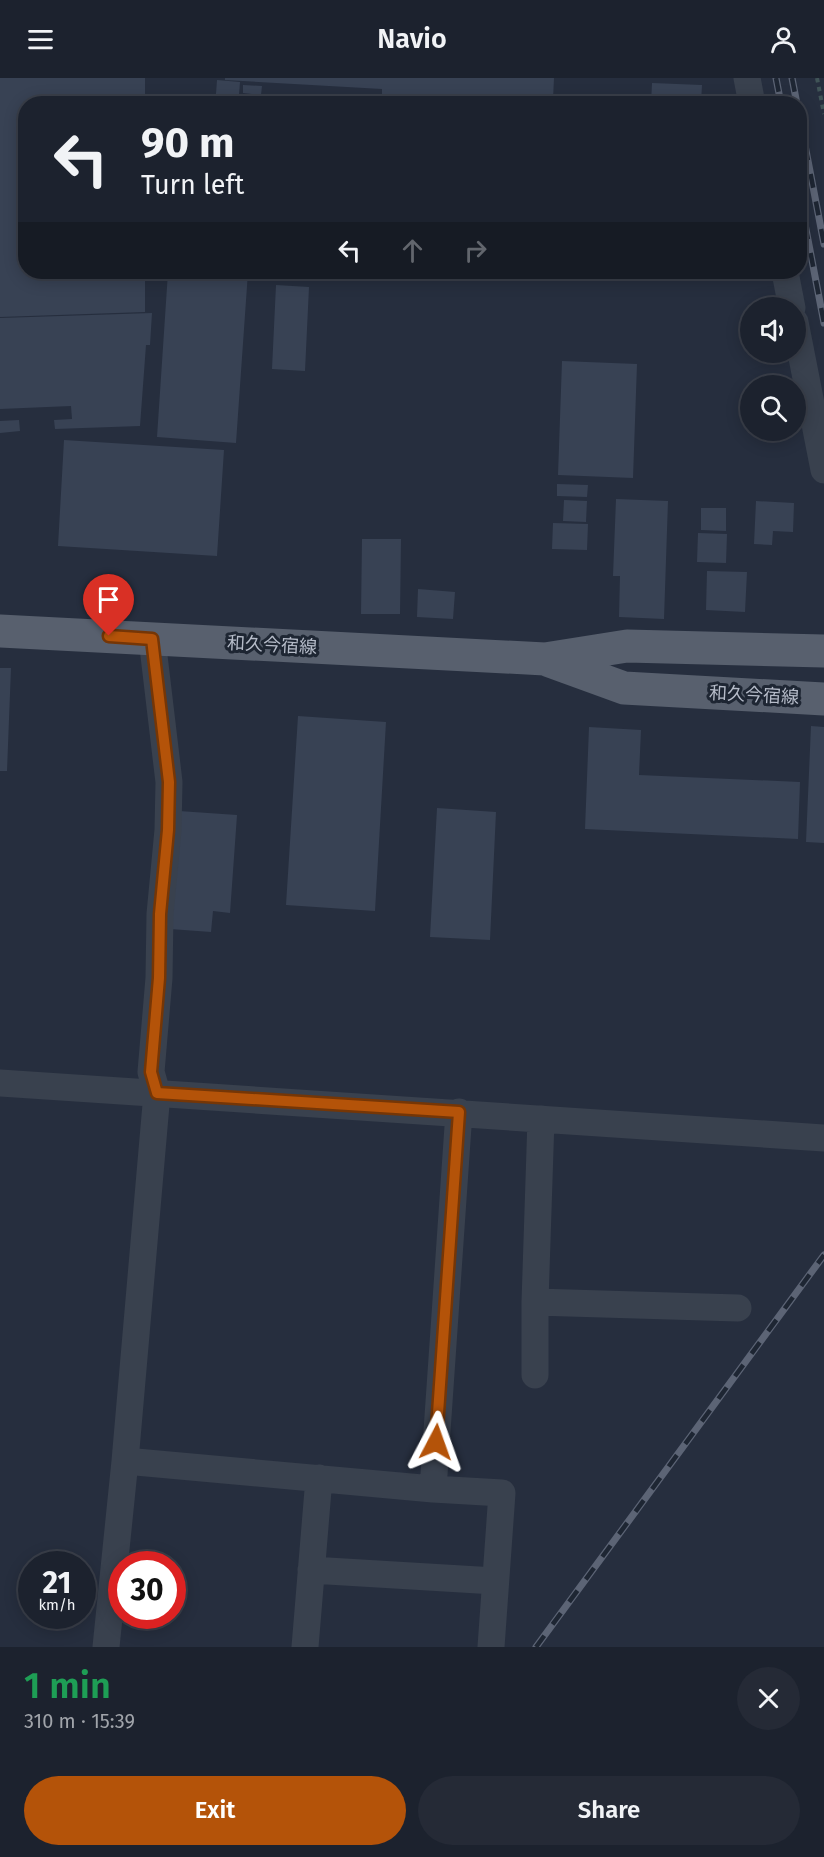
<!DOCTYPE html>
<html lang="en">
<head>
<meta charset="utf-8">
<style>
	body { margin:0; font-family:"Fira Sans","Noto Sans JP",sans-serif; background:#252a36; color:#f1f3f6; height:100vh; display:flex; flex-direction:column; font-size:22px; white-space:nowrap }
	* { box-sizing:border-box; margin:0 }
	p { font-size:20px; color:#a0a4aa }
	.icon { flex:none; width:33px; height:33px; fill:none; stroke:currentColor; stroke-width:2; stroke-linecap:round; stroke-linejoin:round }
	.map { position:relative; height:1569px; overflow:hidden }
	.sheet { display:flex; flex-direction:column; background:#1c222e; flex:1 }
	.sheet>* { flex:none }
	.guide { position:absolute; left:18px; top:18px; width:789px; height:183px; border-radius:24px; box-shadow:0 3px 15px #0003,0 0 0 2px #3a3f4a; background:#1c222e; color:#f1f3f6; overflow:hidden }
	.tools { position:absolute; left:740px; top:219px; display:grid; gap:12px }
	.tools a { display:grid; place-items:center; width:66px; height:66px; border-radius:50%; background:#1c222e; box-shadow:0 3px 15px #0003,0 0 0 2px #3a3f4a; font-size:30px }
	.speed { position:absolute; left:18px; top:1473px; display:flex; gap:12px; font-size:30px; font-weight:700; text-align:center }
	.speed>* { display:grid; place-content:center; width:78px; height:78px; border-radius:50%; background:#1c222e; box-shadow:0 3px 15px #0003,0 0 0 2px #3a3f4a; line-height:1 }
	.speed small { font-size:15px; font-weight:400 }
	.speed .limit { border:9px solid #d22; background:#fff; color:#111 }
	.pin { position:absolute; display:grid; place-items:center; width:51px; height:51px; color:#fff; margin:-62px -26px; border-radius:50% 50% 50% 0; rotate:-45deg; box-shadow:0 0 6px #0007 }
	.pin .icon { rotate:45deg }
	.me { position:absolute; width:66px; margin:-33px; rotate:4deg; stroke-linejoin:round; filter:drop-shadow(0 0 4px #0008) }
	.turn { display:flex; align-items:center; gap:21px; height:126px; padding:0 24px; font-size:27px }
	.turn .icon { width:78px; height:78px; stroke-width:2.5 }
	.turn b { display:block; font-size:42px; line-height:51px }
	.lanes { display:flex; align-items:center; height:57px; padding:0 24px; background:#0003; justify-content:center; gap:30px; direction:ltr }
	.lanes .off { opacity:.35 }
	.round { display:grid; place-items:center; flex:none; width:63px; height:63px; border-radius:32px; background:#252a36 }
	.headline { display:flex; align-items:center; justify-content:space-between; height:102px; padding:0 24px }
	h1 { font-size:36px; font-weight:600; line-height:45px; color:#1e9e55 }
	.cta { display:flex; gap:12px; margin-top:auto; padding:12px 24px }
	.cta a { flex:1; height:69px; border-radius:36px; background:#b45309; color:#fff; font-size:24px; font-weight:600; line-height:69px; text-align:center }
	.cta a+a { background:#252a36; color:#f1f3f6 }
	header { display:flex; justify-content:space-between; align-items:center; height:78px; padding:0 24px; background:#1c222e; font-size:27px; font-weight:600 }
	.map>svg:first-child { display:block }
</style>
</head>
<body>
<header><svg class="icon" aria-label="menu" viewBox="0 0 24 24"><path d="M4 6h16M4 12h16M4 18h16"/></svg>Navio<svg class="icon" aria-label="person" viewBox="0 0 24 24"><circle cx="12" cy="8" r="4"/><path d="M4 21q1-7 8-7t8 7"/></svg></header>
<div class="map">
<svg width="824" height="1569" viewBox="0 0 824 1569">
	<rect width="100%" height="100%" fill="#262e3e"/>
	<!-- building -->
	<path fill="#384254" d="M0 0H145V26H26V194H145V234L0 239Z
		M225 0H554L553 22 524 20V26H462L382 21V11L225 2Z
		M217 2 240 4 239 17 216 16Z
		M652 5 702 7 701 26H651Z
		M243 7 262 8 261 17 243 15Z
		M168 194H248L236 365 157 359Z
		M276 207 309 209 305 293 272 291Z
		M152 235 150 267H146L140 348 55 351 54 342 72 341 71 328 0 331V240Z
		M562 283 637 286 633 400 558 397Z
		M19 342 20 353 0 355V343Z
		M64 362 224 372 217 478 58 468Z
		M557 406 588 407 587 419 557 418Z
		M616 421 668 423 664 541 619 539 620 498H613Z
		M564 422 587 423 586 444 563 443Z
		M756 423 794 425 793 454 773 453 772 467 754 466Z
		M701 430H726V453L701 452Z
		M553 445 588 446 587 472 552 471Z
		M698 455 727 456 726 485 697 484Z
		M362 461H401L400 536H361Z
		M707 493 747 494 745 534 706 532Z
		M418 511 455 514 453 541 417 539Z
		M0 590H11L7 693H0Z
		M298 638 386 644 375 833 286 827Z
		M811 648 824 649V765L806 764Z
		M589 649 641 652 639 697 800 704 798 761 585 751Z
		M437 730 496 734 490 862 430 859Z
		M179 733 237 737 230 835 213 833 211 854 170 851Z"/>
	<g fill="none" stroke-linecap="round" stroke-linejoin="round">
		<!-- path -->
		<path stroke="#405457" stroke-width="4" stroke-dasharray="4.5 4.5" stroke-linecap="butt" d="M817 0 824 36"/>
		<!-- minor -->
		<path stroke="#39414e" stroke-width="27" d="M747 0 752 26
			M785 194 792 230
			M795 244 824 392
			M0 1005 824 1060
			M535 1224 738 1230
			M535 1297V1224L541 1041
			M125 1383 433 1411 502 1415 491 1569
			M433 1411 459 1034
			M311 1492 495 1503
			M106 1569 125 1383 157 1015 151 994 159 900 160 836 168 752 169 704 152 561
			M305 1569 319 1400"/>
		<!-- major -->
		<path stroke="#58606e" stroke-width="33" d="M0 553 545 581 627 568 824 573
			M547 582 624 610 824 621"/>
		<defs>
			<path id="rail" d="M776 0 781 26
				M792 0 797 26
				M800 41 824 166
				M800 120 824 245
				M536 1569 824 1177"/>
		</defs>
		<!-- rail casing -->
		<use href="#rail" stroke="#5c6475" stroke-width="7"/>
		<!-- rail -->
		<use href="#rail" stroke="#1e2633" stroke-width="4.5" stroke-dasharray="14" stroke-linecap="butt"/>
	</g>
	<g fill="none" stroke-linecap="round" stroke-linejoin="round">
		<defs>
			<path id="route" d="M109 558 152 561 169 704 168 752 160 836 159 900 151 994 157 1015 459 1034 436 1364"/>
		</defs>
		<!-- route casing -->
		<use href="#route" stroke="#753606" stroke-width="15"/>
		<!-- route -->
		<use href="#route" stroke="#b45309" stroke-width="10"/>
	</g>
	<g text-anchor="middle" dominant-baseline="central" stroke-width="6" stroke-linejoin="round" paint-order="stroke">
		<!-- street labels -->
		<g font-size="18" fill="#b6bcc9" stroke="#1e2633">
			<text transform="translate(272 567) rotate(3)">和久今宿線</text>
			<text transform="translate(754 617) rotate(3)">和久今宿線</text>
		</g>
	</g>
</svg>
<div class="tools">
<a><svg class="icon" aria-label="sound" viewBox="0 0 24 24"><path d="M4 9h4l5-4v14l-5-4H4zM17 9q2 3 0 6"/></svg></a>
<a><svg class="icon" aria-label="search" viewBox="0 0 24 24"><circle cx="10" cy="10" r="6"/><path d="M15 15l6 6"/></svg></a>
</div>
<div class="speed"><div>21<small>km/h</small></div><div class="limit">30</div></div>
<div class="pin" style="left:109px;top:558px;background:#d93025"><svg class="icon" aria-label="arrive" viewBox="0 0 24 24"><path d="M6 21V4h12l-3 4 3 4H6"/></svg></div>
<svg class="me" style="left:436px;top:1364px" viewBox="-20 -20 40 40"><path d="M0-17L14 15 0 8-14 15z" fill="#b45309" stroke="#fff" stroke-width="4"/></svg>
<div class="guide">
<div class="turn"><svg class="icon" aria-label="left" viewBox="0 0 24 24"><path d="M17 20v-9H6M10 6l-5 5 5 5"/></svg><div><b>90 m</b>Turn left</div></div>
<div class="lanes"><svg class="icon" aria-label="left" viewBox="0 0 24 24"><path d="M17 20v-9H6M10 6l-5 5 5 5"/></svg><svg class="icon off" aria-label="ahead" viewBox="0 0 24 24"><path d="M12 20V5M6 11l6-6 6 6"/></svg><svg class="icon off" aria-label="right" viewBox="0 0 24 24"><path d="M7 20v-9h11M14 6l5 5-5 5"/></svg></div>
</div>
</div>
<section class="sheet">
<div class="headline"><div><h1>1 min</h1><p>310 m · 15:39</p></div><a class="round"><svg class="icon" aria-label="close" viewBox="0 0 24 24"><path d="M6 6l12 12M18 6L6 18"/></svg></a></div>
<div class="cta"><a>Exit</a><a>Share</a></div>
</section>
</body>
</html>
